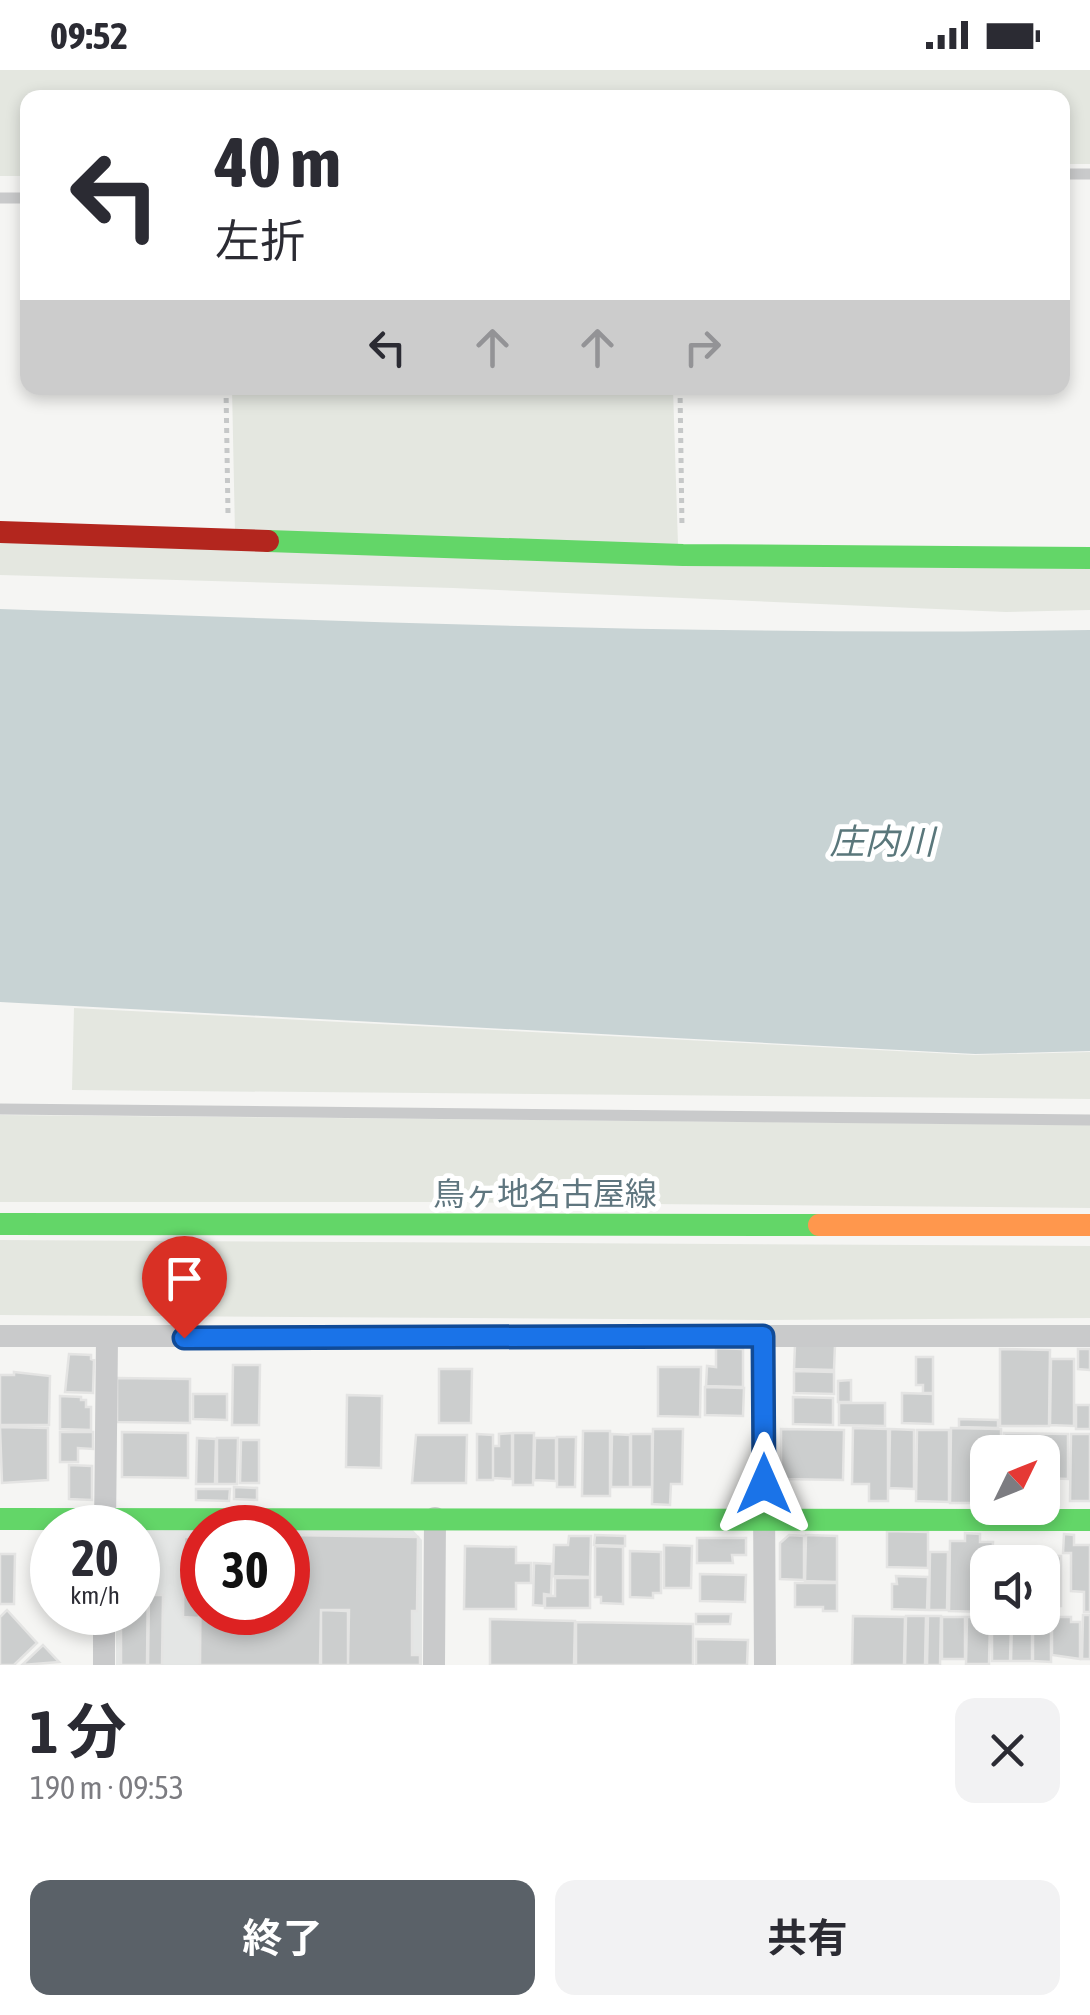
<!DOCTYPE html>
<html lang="ja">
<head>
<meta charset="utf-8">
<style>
	body { margin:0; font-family:"Asap Condensed","Noto Sans JP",sans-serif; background:#f2f2f3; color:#2b2b33; height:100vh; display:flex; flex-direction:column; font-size:38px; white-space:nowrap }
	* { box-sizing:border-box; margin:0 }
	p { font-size:32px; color:#7c7c81 }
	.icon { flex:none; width:55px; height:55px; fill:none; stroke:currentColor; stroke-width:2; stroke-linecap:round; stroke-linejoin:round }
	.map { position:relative; height:1595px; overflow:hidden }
	.details { display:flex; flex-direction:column; background:#fff; flex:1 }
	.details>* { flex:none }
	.guide { position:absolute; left:20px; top:20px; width:1050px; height:305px; border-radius:20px; box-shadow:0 5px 15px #0003; background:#fff; color:#2b2b33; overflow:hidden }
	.needle { width:65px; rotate:47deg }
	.fabs { position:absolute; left:970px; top:1365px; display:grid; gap:20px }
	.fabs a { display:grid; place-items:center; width:90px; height:90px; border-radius:20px; background:#fff; box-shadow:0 5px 15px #0003; font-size:50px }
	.speed { position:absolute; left:30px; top:1435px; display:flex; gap:20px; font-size:50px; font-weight:700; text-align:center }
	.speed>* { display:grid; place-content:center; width:130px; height:130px; border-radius:50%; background:#fff; box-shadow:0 5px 15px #0003; line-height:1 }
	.speed small { font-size:25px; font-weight:400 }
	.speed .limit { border:15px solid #d22; background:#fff; color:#111 }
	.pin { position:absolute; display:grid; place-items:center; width:85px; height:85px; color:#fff; margin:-102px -42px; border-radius:50% 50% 50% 0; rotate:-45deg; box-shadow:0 0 10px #0007 }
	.pin .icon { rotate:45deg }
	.me { position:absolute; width:110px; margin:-55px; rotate:0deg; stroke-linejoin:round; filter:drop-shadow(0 0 8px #0008) }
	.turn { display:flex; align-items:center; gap:35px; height:210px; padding:0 30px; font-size:45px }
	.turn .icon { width:130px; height:130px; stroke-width:2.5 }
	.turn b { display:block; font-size:70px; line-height:85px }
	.lanes { display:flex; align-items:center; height:95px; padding:0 30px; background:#0003; justify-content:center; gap:50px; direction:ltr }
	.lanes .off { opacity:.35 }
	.round { display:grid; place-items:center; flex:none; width:105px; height:105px; border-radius:20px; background:#f2f2f3 }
	.head { display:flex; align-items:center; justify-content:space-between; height:170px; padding:0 30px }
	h1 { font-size:60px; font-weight:700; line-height:75px }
	.primary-button { display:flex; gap:20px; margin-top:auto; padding:20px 30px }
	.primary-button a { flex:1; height:115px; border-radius:20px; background:#5a6168; color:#fff; font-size:40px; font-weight:700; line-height:115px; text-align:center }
	.primary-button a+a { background:#f2f2f3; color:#2b2b33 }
	.status { display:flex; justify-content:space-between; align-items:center; height:70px; padding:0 50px; background:#fff; direction:ltr }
	.status svg { height:28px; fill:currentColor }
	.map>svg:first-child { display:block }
</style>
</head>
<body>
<div class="status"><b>09:52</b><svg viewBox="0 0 49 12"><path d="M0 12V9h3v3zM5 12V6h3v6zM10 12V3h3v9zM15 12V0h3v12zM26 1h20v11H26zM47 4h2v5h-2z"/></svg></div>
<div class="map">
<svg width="1090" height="1595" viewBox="0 0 1090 1595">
	<rect width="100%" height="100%" fill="#f5f5f3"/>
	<!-- built -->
	<path fill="#e4e6e5" d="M288 1459H412L422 1470V1595H116V1543L138 1542V1460H202V1542H288Z"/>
	<!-- green -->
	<path fill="#e4e7e0" d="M0 0H1090V94H1063L1062 28H28L27 106H0Z
		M232 318H673L678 475 235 463Z
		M0 471 1090 495V540L1006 542 453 518 0 505Z
		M74 938 974 985 1090 982V1029L72 1020Z
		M0 1045 1090 1055V1138L427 1132H0Z
		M0 1170 1090 1176V1248L763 1250 0 1245Z"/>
	<!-- water -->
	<path fill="#c8d3d4" d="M0 539C363 552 726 566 1090 560V981L975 984 0 932Z"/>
	<!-- building -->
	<path fill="#cccece" stroke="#e4e4e3" stroke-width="2.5" d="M795 1275H835L834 1300 794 1299Z
		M716 1278 743 1279V1317L706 1316 707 1296 716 1297Z
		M1000 1279 1050 1280 1049 1356H1000Z
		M1078 1279H1090V1300L1078 1299Z
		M69 1284 91 1285V1289L94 1290 93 1323 65 1322Z
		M916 1287H933V1323H923V1315H916Z
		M1051 1289H1074V1356L1050 1355Z
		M233 1295H260L259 1355H232Z
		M658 1297H701L700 1347 658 1346Z
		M439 1299H472L471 1353H439Z
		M794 1301 834 1302V1324L794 1323Z
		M14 1302 50 1306 49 1355H0V1305H14Z
		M117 1308 190 1309V1353L117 1352Z
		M851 1310V1332H838V1311Z
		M705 1317 744 1318 743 1346 705 1345Z
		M902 1323 933 1324V1354L902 1353Z
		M193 1324H227V1350L193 1349Z
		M347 1325 382 1326 381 1398 346 1397Z
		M60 1326 81 1327V1330H86V1337H91V1360L60 1359Z
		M793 1327 833 1328V1355L793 1354Z
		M839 1333H885V1356L839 1355Z
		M1076 1335H1090V1359H1076Z
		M959 1349 998 1350V1358L959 1357Z
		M0 1357 48 1358V1410L2 1413Z
		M853 1358 888 1359V1431H869V1414H852Z
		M951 1358 1001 1359V1382H988V1433H950Z
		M653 1359H683L682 1414H671L670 1435 652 1434Z
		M781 1359 844 1360 843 1410 781 1409Z
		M890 1359 914 1360V1419L889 1418Z
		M917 1360H949V1432L916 1431Z
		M583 1361H610V1426H582Z
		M60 1362H93V1379L78 1378V1392H60Z
		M122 1362 188 1363V1408L122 1407Z
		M512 1363V1409L493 1408V1376H499V1364Z
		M513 1363H534L533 1415H513Z
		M1004 1363 1068 1364V1409L1042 1408V1382H1004Z
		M477 1364 493 1365V1410H477Z
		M612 1364 630 1365V1417H611Z
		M631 1364H652V1417H631Z
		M1071 1364H1090V1431H1070Z
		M416 1365H467L466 1413H412Z
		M557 1367H576L575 1417H557Z
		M197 1368 216 1369 215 1414H196Z
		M217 1368H238L237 1414H217Z
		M535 1368H556V1411L534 1410Z
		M241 1370H259V1413H240Z
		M69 1395 92 1396V1430L69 1429Z
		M234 1417 257 1418V1430L234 1429Z
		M196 1419H230L229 1431 196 1430Z
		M887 1461 928 1462V1498L887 1497Z
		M201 1463 202 1542H288V1465L418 1467 417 1541H412V1585H420V1595H348L349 1540H321L320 1595H200Z
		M965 1463 980 1464V1472H993L992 1492H988V1542L949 1541 950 1471H965Z
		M1064 1464 1074 1465V1475H1090V1542H1084V1522L1071 1521V1483H1063Z
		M595 1465 625 1466V1476L594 1475Z
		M789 1465 804 1466V1510L780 1509V1473Z
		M806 1465 837 1466V1512L805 1511Z
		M569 1466H591L590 1507 553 1506 554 1475H568Z
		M184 1467H200L199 1548 183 1547Z
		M697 1468H746V1485H732L733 1493H697Z
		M664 1475 692 1476 691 1518H664Z
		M465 1476 516 1477V1493H531V1513H516V1539H464Z
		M595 1476 623 1477V1534L601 1533V1527H595Z
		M630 1481 661 1482V1523H653V1528L630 1527Z
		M930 1482H948L947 1540H929Z
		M0 1484H15L14 1534H0Z
		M995 1485 1061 1486V1536H1042V1492H995Z
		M534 1493 552 1494 551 1525 544 1524V1536L533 1535Z
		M138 1500H148L147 1595H121V1542H138Z
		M700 1504 746 1505 745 1532 700 1531Z
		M896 1506 928 1507 927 1540 892 1539V1514H897Z
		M555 1508H590V1538H545V1526H555Z
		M795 1513H837V1541H823V1537H795Z
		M149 1525H163L162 1595H148Z
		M7 1540 37 1573 14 1595H0V1547Z
		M321 1540 348 1541V1595H321Z
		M696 1544H731L730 1554H696Z
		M1083 1545H1090V1589H1082Z
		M853 1546 905 1547 904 1595H852Z
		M906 1546H926L925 1595H905Z
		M928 1546H941L940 1595H927Z
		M942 1547H965V1589H942Z
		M967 1547H985V1551H990L989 1594H966Z
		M1052 1547H1071V1552H1080V1589L1052 1585Z
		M490 1549 575 1551 574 1595H490Z
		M1012 1551H1032V1591H1011Z
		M1033 1551H1051V1592L1033 1591Z
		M576 1552 693 1554V1595H576Z
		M992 1555H1011L1010 1591H992Z
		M696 1569 748 1570 747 1595H696Z
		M43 1575 59 1592 22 1595Z"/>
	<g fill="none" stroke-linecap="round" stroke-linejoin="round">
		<!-- path -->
		<path stroke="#c6c8c8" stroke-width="5" stroke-dasharray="5 5" stroke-linecap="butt" d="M226 318 228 444
			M680 318 682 457"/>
		<!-- lane -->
		<path stroke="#c9cacb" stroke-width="11" d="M1062 104H1090
			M0 128H28
			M0 1039 1090 1050"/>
		<!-- street -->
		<path stroke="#c9cacb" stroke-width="22" d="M0 1266H1090
			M763 1266 765 1595
			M105 1458 107 1268
			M104 1595V1542
			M434 1595 435 1448"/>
		<!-- fast -->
		<path stroke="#63d668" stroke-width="22" d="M268 471 683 485 1090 488
			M0 1154 819 1155
			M0 1449 1090 1450"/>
		<!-- slow -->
		<path stroke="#ff974d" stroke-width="22" d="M819 1155H1090"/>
		<!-- jam -->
		<path stroke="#b3261e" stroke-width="22" d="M0 462 268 471"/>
	</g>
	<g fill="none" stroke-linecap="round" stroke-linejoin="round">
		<defs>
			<path id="route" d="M184 1268 763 1266 764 1414"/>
		</defs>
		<!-- route casing -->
		<use href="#route" stroke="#114b97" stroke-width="25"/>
		<!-- route -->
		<use href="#route" stroke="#1a73e8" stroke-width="18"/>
	</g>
	<g text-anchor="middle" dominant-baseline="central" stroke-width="10" stroke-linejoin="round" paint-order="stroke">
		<!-- street labels -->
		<g font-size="32" fill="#5f767f" stroke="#fff">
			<text x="545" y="1123">鳥ヶ地名古屋線</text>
		</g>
		<!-- water labels -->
		<g font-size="35" font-style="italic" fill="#5a777b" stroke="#fff">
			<text x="882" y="771">庄内川</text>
		</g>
	</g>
</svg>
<div class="fabs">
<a><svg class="needle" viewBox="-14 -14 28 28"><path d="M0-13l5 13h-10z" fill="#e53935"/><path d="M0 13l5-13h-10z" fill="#7c7c81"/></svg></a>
<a><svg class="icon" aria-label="sound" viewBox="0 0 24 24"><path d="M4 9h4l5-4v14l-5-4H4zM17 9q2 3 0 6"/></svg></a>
</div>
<div class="speed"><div>20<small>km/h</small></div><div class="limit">30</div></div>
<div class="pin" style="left:184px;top:1268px;background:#d93025"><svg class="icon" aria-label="arrive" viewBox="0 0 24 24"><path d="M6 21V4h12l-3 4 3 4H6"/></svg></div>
<svg class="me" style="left:764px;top:1414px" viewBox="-20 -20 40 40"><path d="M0-17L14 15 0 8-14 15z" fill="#1a73e8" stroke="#fff" stroke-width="4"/></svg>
<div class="guide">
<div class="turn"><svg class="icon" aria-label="left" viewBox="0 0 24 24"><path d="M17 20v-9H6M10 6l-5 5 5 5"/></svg><div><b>40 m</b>左折</div></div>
<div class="lanes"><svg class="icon" aria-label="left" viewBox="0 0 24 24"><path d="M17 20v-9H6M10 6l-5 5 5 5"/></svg><svg class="icon off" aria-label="ahead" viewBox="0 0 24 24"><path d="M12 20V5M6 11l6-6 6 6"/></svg><svg class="icon off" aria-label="ahead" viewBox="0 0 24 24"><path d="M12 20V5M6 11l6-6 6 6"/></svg><svg class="icon off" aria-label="right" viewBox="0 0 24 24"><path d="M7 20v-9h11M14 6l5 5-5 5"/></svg></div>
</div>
</div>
<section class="details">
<div class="head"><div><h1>1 分</h1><p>190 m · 09:53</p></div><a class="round"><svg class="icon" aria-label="close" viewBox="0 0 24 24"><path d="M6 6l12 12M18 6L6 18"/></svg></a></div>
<div class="primary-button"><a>終了</a><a>共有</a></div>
</section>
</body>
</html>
